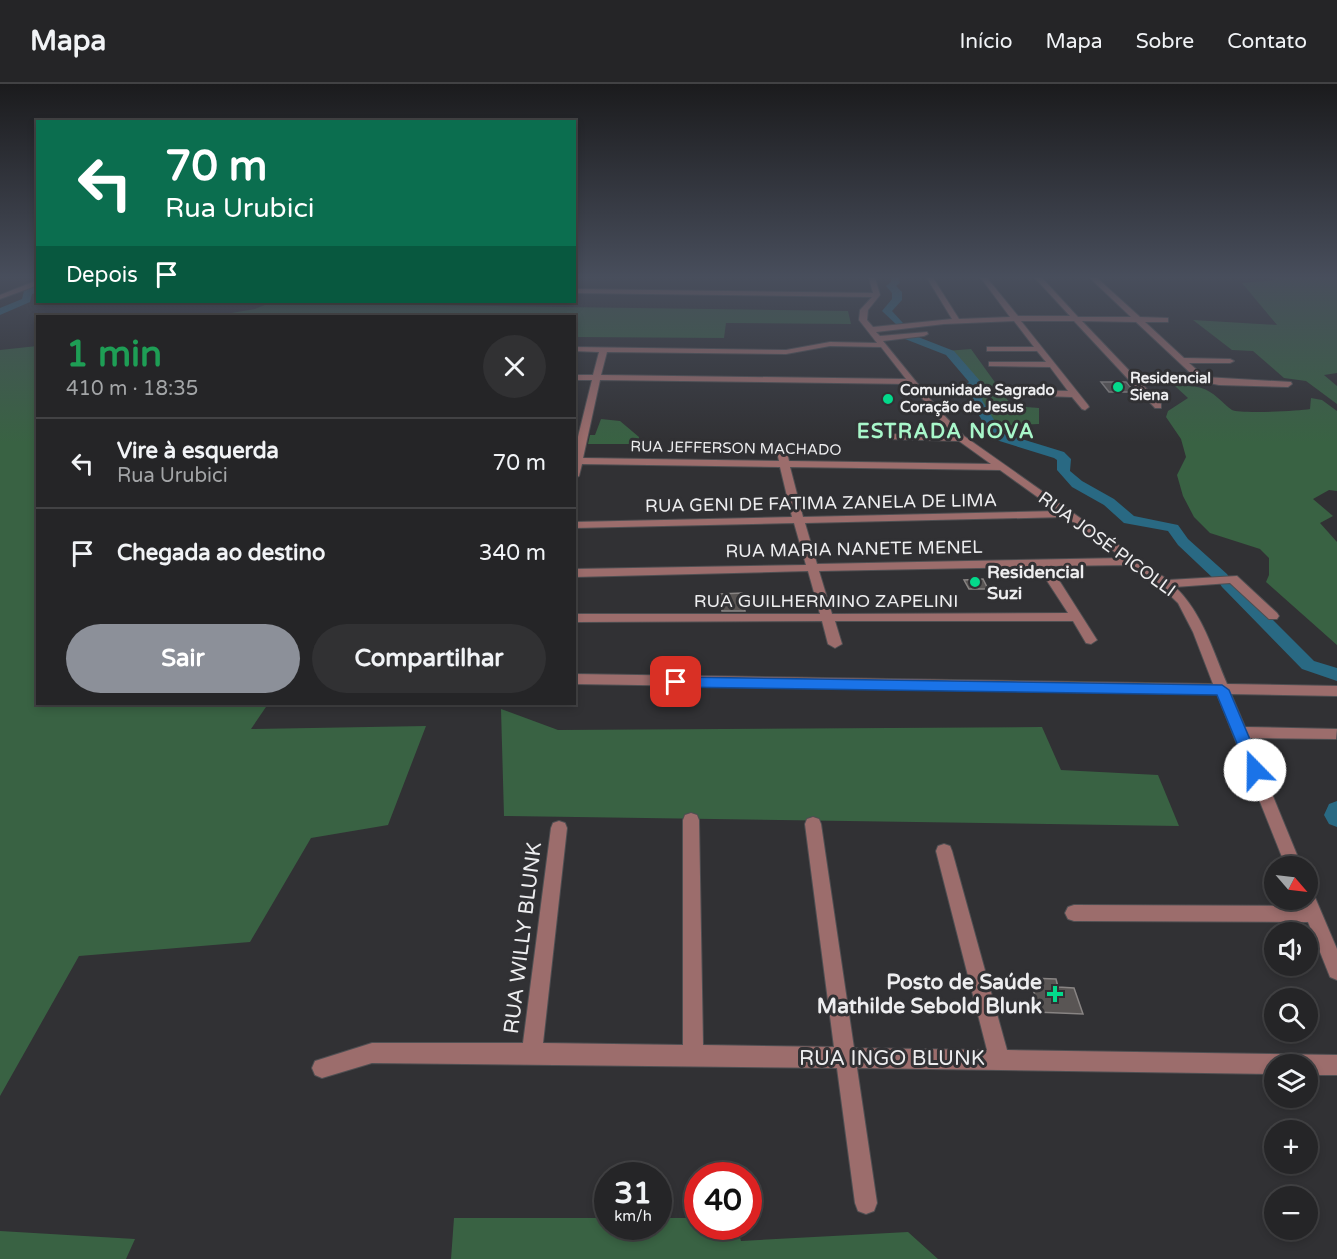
<!DOCTYPE html>
<html lang="pt">
<head>
<meta charset="utf-8">
<style>
	body { margin:0; font-family:"Varela Round",sans-serif; background:#313133; color:#f1f3f6; height:100vh; display:flex; flex-direction:column; font-size:22px; white-space:nowrap }
	* { box-sizing:border-box; margin:0 }
	p { font-size:20px; color:#a3a5a7 }
	.icon { flex:none; width:33px; height:33px; fill:none; stroke:currentColor; stroke-width:2; stroke-linecap:round; stroke-linejoin:round }
	.map { position:relative; flex:1; overflow:hidden }
	.sheet { position:absolute; left:36px; top:231px; width:540px; height:390px; display:flex; flex-direction:column; background:#252527; border-radius:0px; box-shadow:0 3px 9px #0003,0 0 0 2px #424244 }
	.sheet>* { flex:none }
	.banner { position:absolute; left:36px; top:36px; width:540px; height:183px; border-radius:0px; box-shadow:0 3px 9px #0003,0 0 0 2px #424244; background:#0b6e4f; color:#fff; overflow:hidden }
	.needle { width:39px; rotate:118deg }
	.controls { position:absolute; left:1264px; top:772px; display:grid; gap:12px }
	.controls a { display:grid; place-items:center; width:54px; height:54px; border-radius:50%; background:#252527; box-shadow:0 3px 9px #0003,0 0 0 2px #424244; font-size:30px }
	.speed { position:absolute; left:594px; top:1078px; display:flex; gap:12px; font-size:30px; font-weight:700; text-align:center }
	.speed>* { display:grid; place-content:center; width:78px; height:78px; border-radius:50%; background:#252527; box-shadow:0 3px 9px #0003,0 0 0 2px #424244; line-height:1 }
	.speed small { font-size:15px; font-weight:400 }
	.speed .limit { border:9px solid #d22; background:#fff; color:#111 }
	.pin { position:absolute; display:grid; place-items:center; width:51px; height:51px; color:#fff; margin:-26px; border-radius:12px; box-shadow:0 3px 9px #0006 }
	.me { position:absolute; width:66px; margin:-33px; rotate:338deg; stroke-linejoin:round; filter:drop-shadow(0 0 4px #0008) }
	.turn { display:flex; align-items:center; gap:21px; height:126px; padding:0 30px; font-size:27px }
	.turn .icon { width:78px; height:78px; stroke-width:2.5 }
	.turn b { display:block; font-size:42px; line-height:51px }
	.then { display:flex; align-items:center; height:57px; padding:0 30px; background:#0003; gap:12px; font-size:22px }
	.round { display:grid; place-items:center; flex:none; width:63px; height:63px; border-radius:32px; background:#313133 }
	.summary { display:flex; align-items:center; justify-content:space-between; height:102px; padding:0 30px }
	h1 { font-size:36px; font-weight:800; line-height:45px; color:#1e9e55 }
	.action { display:flex; gap:12px; margin-top:auto; padding:12px 30px }
	.action a { flex:1; height:69px; border-radius:36px; background:#8c9099; color:#fff; font-size:24px; font-weight:800; line-height:69px; text-align:center }
	.action a+a { background:#313133; color:#f1f3f6 }
	ul { padding:0; list-style:none }
	li { display:flex; align-items:center; gap:18px; height:90px; padding:0 30px; border-top:2px solid #424244 }
	li div { flex:1 }
	li b { display:block; font-size:22px }
	li em { font-style:normal }
	header { display:flex; align-items:center; gap:36px; box-sizing:border-box; height:84px; padding:0 30px; background:#252527; border-bottom:2px solid #424244 }
	header strong { font-size:28px }
	nav { display:flex; gap:33px; margin-inline-start:auto; font-size:21px }
	.map>svg:first-child { display:block }
</style>
</head>
<body>
<header>
<strong>Mapa</strong>
<nav><a>Início</a><a>Mapa</a><a>Sobre</a><a>Contato</a></nav>
</header>
<div class="map">
<svg width="1337" height="1175" viewBox="0 0 1337 1175">
	<rect width="100%" height="100%" fill="#313134"/>
	<!-- green -->
	<path fill="#396243" d="M1272 194H1337V289L1324 291 1337 302V320L1306 297 1284 294 1253 267 1232 266 1193 236 1277 241 1242 199 1275 196Z
		M272 218H430L429 221 848 227 851 240 726 239 724 254 575 253 574 232H214L255 225Z
		M37 262 38 620H268L251 645 426 642 388 741 311 754 250 858 79 872 0 1012V266Z
		M971 265 1012 322 1039 324V340L991 342 976 316 977 311 971 302 975 297 946 267Z
		M1175 302C1193 302 1204 301 1218 314 1222 317 1227 323 1232 326 1240 330 1299 327 1310 325L1311 314 1322 316 1337 327V407L1329 406 1313 415 1333 432 1320 439 1337 458V561L1266 498 1269 491V474L1260 465 1210 449 1194 433 1183 412 1177 391 1186 373 1181 355 1166 333 1168 327 1188 314Z
		M601 335 620 337 639 353 638 360H588L590 351H595Z
		M501 625 558 646 1042 643 1061 686 1158 691 1179 742 504 732Z
		M454 1134H607L608 1143H658L659 1134H697L698 1143H737L741 1157 908 1148 938 1175H451Z
		M0 1147 135 1155 126 1175H0Z"/>
	<g fill="none" stroke-linecap="round" stroke-linejoin="round">
		<!-- river -->
		<path fill="#296983" fill-rule="evenodd" d="M891 194H899L900 199 896 202 902 208V216L892 227 903 239 898 242 882 227 892 215V209L886 202 891 198Z
			M38 201V208L32 210 30 218 0 231V224L22 215 24 207Z
			M905 251H913L954 267 981 298 977 302 983 311 982 316 1002 349 1064 368 1071 375 1070 387 1082 397 1114 415 1134 432 1178 441 1188 455 1227 490 1229 493 1227 495 1234 497 1314 577 1337 584V597L1302 585 1222 503 1220 500 1222 498 1215 496 1178 461 1168 447 1124 439 1104 421 1072 403 1057 386V376L1054 374 993 355 970 316 971 311 965 302 969 298 946 271 905 255Z
			M1337 717V743L1329 740 1324 731 1329 720Z"/>
	</g>
	<!-- building -->
	<path fill="#595554" stroke="#888483" stroke-width="1.5" d="M1101 298H1126L1135 308H1109Z
		M983 495 988 505H969L964 496Z
		M742 509 745 527H722L720 510Z
		M1029 894 1056 895 1058 903 1074 904 1083 930 1035 928 1031 916 1037 917Z"/>
	<g fill="none" stroke-linecap="round" stroke-linejoin="round">
		<defs>
			<path id="minor" d="M869 194H875L880 211 868 226 867 236 873 243 952 235 927 194H933L959 235 1010 233 981 194H987L1018 232H1070L1035 194H1042L1078 233H1131L1090 194H1097L1140 233 1168 234V238H1145L1184 274 1230 275 1234 277 1230 279H1189L1205 293 1291 298 1292 300 1288 303 1219 301 1199 297 1136 238 1082 237 1161 320V324H1155L1074 237H1021L1088 321 1089 323 1085 326 1082 325 1072 313 1017 311V307L1020 306 1068 307 1050 283 989 282V278H1046L1037 267H987V263H1034L1014 237 944 240 876 248 880 252 927 248 928 250 924 252 883 257 939 326 964 352 1168 496 1237 492 1277 529 1279 532 1277 535H1269L1230 499 1175 503C1202 528 1213 567 1227 600L1337 602V612L1231 610 1245 643 1337 645 1336 655 1249 654 1302 783H1286L1217 610 574 600V590L1213 600 1193 548 1178 519 1156 498 1132 481 1050 482 1097 556 1091 560 1086 559 1073 537H835L842 560 835 564 828 560 822 537 574 538V530H820L808 487 574 493V485L806 481 794 439 574 444V438L792 433 780 383 582 380 579 392 574 395V369L592 296H574V291H593L599 268 574 267V263L786 266 830 258 877 259 859 236 860 226 872 213 574 209V205L873 209ZM830 262 881 263 906 295 601 291 607 268 786 270ZM600 296 910 300 953 351 890 350 887 351V355L959 357 991 380 789 377 786 364 781 361 776 364 779 377 583 374ZM790 383 1000 386 1057 427 803 433ZM1066 433 1123 474 817 480 805 439ZM1038 483 1068 529 832 530 819 487Z
				M38 196V201L0 215V211Z
				M691 729 697 731 699 736 703 961 834 963 805 740 807 735 813 733 819 735 821 740 854 964 987 966 936 767 938 762 944 760 950 762 952 767 1007 966 1337 971V991H1308V981H1275V990L857 984 877 1119 874 1127 866 1130 858 1127 855 1119 837 984 372 979 322 994 315 991 312 984 315 977 372 959H523L551 744 553 739 559 737 565 739 567 744 543 959 683 961V736L685 731Z
				M1308 808 1314 811 1337 865V896L1330 893 1308 838 1074 837 1068 835 1065 829 1068 823 1074 821 1302 822 1299 816H1308Z"/>
		</defs>
		<!-- minor casing -->
		<use href="#minor" stroke="#4f4f52" stroke-width="2"/>
		<!-- minor -->
		<use href="#minor" fill="#9c6d6c" fill-rule="evenodd"/>
	</g>
	<!-- sky -->
	<linearGradient id="sky" x2="0" y2="1"><stop stop-color="#1b1b1d"/><stop offset="0.54" stop-color="#484e5c"/><stop offset="1" stop-color="#484e5c" stop-opacity="0"/></linearGradient>
	<rect width="1337" height="358" fill="url(#sky)"/>
	<!-- route -->
	<path fill="#1a73e8" stroke="#114b97" stroke-width="1.5" d="M676 593 1222 601 1229 606 1263 686 1260 691H1250L1217 611 676 603 669 598Z"/>
	<!-- markers -->
	<g fill="#03d98b" stroke="#313134" stroke-width="2">
		<circle cx="1118" cy="303" r="6"/>
		<circle cx="888" cy="315" r="6"/>
		<circle cx="975" cy="498" r="6"/>
		<path d="M1052 901h6v6h6v6h-6v6h-6v-6h-6v-6h6z"/>
	</g>
	<g text-anchor="middle" dominant-baseline="central" stroke-width="6" stroke-linejoin="round" paint-order="stroke">
		<!-- far-poi labels -->
		<g font-size="15" font-weight="bold" fill="#ededef" stroke="#313134" text-anchor="start">
			<text x="1130" y="294">Residencial<tspan x="1130" dy="17">Siena</tspan></text>
			<text x="900" y="306">Comunidade Sagrado<tspan x="900" dy="17">Coração de Jesus</tspan></text>
		</g>
		<!-- far-street labels -->
		<g font-size="15" fill="#ededef" stroke="#313134">
			<text transform="translate(736 364) rotate(1)">RUA JEFFERSON MACHADO</text>
		</g>
		<!-- street labels -->
		<g font-size="18" fill="#ededef" stroke="#313134">
			<text transform="translate(821 419) rotate(-1)">RUA GENI DE FATIMA ZANELA DE LIMA</text>
			<text transform="translate(1107 460) rotate(36)">RUA JOSÉ PICOLLI</text>
			<text transform="translate(854 465) rotate(-1)">RUA MARIA NANETE MENEL</text>
			<text x="826" y="517">RUA GUILHERMINO ZAPELINI</text>
		</g>
		<!-- poi labels -->
		<g font-size="18" font-weight="bold" fill="#ededef" stroke="#313134" text-anchor="start">
			<text x="987" y="488">Residencial<tspan x="987" dy="21">Suzi</tspan></text>
		</g>
		<!-- far-district labels -->
		<g font-size="20" font-weight="bold" letter-spacing="1.5" fill="#a8f7ca" stroke="#313134">
			<text x="946" y="348">ESTRADA NOVA</text>
		</g>
		<!-- near-street labels -->
		<g font-size="21" fill="#ededef" stroke="#313134">
			<text transform="translate(523 854) rotate(-83)">RUA WILLY BLUNK</text>
			<text x="892" y="974">RUA INGO BLUNK</text>
		</g>
		<!-- near-poi labels -->
		<g font-size="21" font-weight="bold" fill="#ededef" stroke="#313134" text-anchor="end">
			<text x="1042" y="898">Posto de Saúde<tspan x="1042" dy="24">Mathilde Sebold Blunk</tspan></text>
		</g>
	</g>
</svg>
<div class="controls">
<a><svg class="needle" viewBox="-14 -14 28 28"><path d="M0-13l5 13h-10z" fill="#e53935"/><path d="M0 13l5-13h-10z" fill="#a3a5a7"/></svg></a>
<a><svg class="icon" aria-label="sound" viewBox="0 0 24 24"><path d="M4 9h4l5-4v14l-5-4H4zM17 9q2 3 0 6"/></svg></a>
<a><svg class="icon" aria-label="search" viewBox="0 0 24 24"><circle cx="10" cy="10" r="6"/><path d="M15 15l6 6"/></svg></a>
<a><svg class="icon" aria-label="layers" viewBox="0 0 24 24"><path d="M12 4l9 5-9 5-9-5zM3 14l9 5 9-5"/></svg></a>
<a>+</a>
<a>−</a>
</div>
<div class="speed"><div>31<small>km/h</small></div><div class="limit">40</div></div>
<div class="pin" style="left:676px;top:598px;background:#d93025"><svg class="icon" aria-label="arrive" viewBox="0 0 24 24"><path d="M6 21V4h12l-3 4 3 4H6"/></svg></div>
<svg class="me" style="left:1255px;top:686px" viewBox="-20 -20 40 40"><circle r="19" fill="#fff"/><path d="M0-13L10 11 0 6-10 11z" fill="#1a73e8"/></svg>
<div class="banner">
<div class="turn"><svg class="icon" aria-label="left" viewBox="0 0 24 24"><path d="M17 20v-9H6M10 6l-5 5 5 5"/></svg><div><b>70 m</b>Rua Urubici</div></div>
<div class="then">Depois<svg class="icon" aria-label="arrive" viewBox="0 0 24 24"><path d="M6 21V4h12l-3 4 3 4H6"/></svg></div>
</div>
<section class="sheet">
<div class="summary"><div><h1>1 min</h1><p>410 m · 18:35</p></div><a class="round"><svg class="icon" aria-label="close" viewBox="0 0 24 24"><path d="M6 6l12 12M18 6L6 18"/></svg></a></div>
<ul>
<li><svg class="icon" aria-label="left" viewBox="0 0 24 24"><path d="M17 20v-9H6M10 6l-5 5 5 5"/></svg><div><b>Vire à esquerda</b><p>Rua Urubici</p></div><em>70 m</em></li>
<li><svg class="icon" aria-label="arrive" viewBox="0 0 24 24"><path d="M6 21V4h12l-3 4 3 4H6"/></svg><div><b>Chegada ao destino</b></div><em>340 m</em></li>
</ul>
<div class="action"><a>Sair</a><a>Compartilhar</a></div>
</section>
</div>
</body>
</html>
